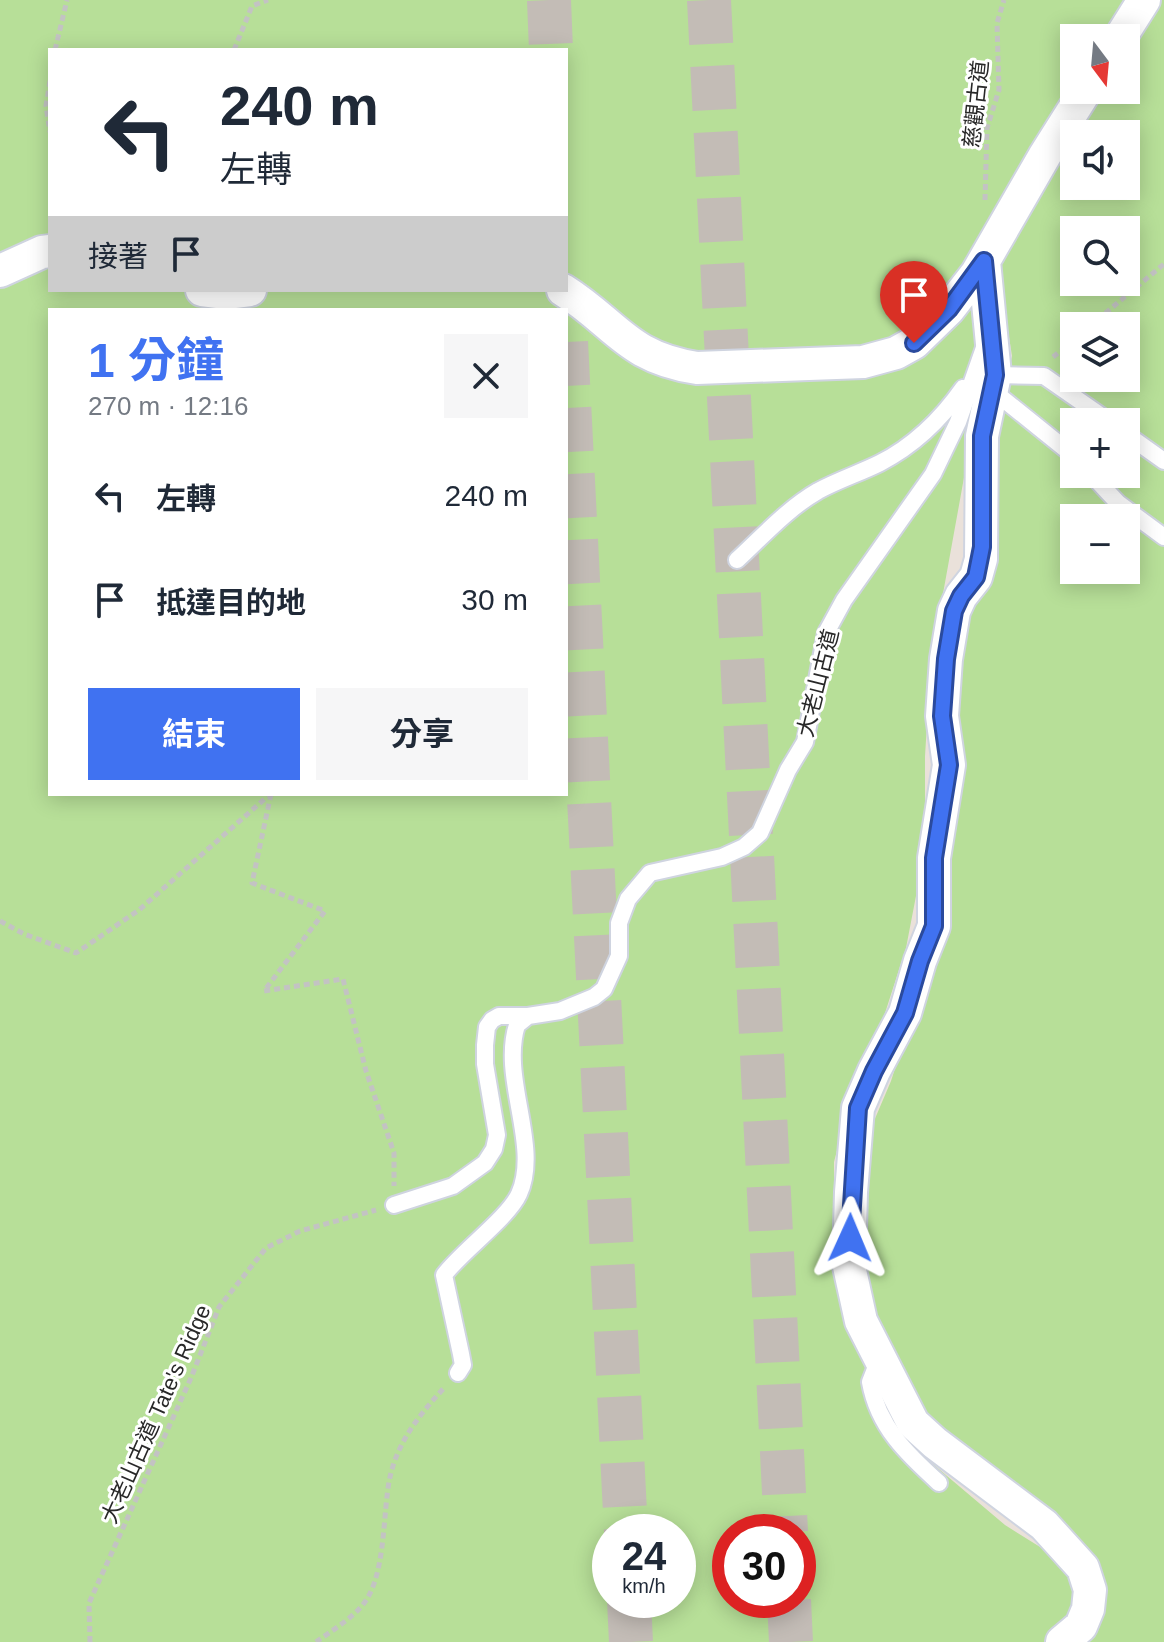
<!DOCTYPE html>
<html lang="zh-TW">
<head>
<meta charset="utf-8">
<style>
	body { margin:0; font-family:Arial,"Noto Sans TC",sans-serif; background:#f6f6f7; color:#1f2937; height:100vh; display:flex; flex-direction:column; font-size:30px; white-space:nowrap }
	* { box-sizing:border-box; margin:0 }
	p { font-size:26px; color:#747a83 }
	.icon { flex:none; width:44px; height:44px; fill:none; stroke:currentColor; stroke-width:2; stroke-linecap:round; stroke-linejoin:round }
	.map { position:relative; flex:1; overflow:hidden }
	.side { position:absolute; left:48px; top:308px; width:520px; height:488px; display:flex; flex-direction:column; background:#fff; border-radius:0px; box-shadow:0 4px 20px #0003 }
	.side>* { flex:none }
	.guide { position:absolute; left:48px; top:48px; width:520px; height:244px; border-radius:0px; box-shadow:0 4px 20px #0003; background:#fff; color:#1f2937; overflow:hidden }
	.needle { width:52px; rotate:164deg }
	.controls { position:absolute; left:1060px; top:24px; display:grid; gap:16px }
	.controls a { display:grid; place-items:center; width:80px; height:80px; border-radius:0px; background:#fff; box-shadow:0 4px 20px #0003; font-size:40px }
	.speed { position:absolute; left:592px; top:1514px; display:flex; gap:16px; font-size:40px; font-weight:700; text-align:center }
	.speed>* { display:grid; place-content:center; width:104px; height:104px; border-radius:50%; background:#fff; box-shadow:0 4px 20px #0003; line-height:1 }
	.speed small { font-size:20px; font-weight:400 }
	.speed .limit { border:12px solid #d22; background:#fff; color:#111 }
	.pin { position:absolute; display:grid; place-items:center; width:68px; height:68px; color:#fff; margin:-82px -34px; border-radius:50% 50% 50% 0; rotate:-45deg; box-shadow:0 0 8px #0007 }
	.pin .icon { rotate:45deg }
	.me { position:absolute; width:88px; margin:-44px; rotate:1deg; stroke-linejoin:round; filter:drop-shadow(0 0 6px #0008) }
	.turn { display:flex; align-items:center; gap:28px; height:168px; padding:0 40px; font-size:36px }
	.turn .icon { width:104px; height:104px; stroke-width:2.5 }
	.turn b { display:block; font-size:56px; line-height:68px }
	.then { display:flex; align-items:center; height:76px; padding:0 40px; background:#0003; gap:16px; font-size:30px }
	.round { display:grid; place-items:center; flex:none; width:84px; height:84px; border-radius:0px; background:#f6f6f7 }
	.overview { display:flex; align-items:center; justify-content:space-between; height:136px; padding:0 40px }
	h1 { font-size:48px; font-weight:700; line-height:60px; color:#4072f1 }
	.action { display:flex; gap:16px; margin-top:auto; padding:16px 40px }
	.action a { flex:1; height:92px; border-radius:0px; background:#4072f1; color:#fff; font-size:32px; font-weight:700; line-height:92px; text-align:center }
	.action a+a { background:#f6f6f7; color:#1f2937 }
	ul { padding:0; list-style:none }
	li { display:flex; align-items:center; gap:24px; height:104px; padding:0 40px }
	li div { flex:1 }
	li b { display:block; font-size:30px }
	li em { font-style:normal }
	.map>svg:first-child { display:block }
</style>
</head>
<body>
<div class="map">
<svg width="1164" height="1642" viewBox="0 0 1164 1642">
	<rect width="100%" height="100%" fill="#eae1da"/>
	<!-- green -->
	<path fill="#b7df98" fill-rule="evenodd" d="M0 0H1164V1642H1089L1105 1604 1099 1573 1081 1541 1020 1504 940 1436 908 1391 883 1332 869 1290 861 1227 871 1128 891 1081 932 955 952 852V757L958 663 997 425 1012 356 1003 299 985 355 970 421 965 472 931 660 925 756V849L906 948 866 1072 845 1119 834 1162V1228L843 1296 884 1404 921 1454 1005 1525 1061 1560 1074 1582 1078 1601 1057 1642H0ZM1074 38H1126V90H1074ZM50 50H566V290H50ZM1074 134H1126V186H1074ZM1074 230H1126V282H1074ZM50 310H566V794H50ZM1074 326H1126V378H1074ZM1074 422H1126V474H1074ZM1074 518H1126V570H1074ZM610 1532H678V1600H610ZM730 1532H798V1600H730Z"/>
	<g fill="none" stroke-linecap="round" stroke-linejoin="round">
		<!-- highway-tunnel -->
		<path stroke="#c3bcb6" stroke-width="44" stroke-dasharray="44 22" stroke-linecap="butt" d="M549 0 551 50
			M709 0 786 1532
			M566 342 626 1532
			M629 1600 631 1642
			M789 1600 791 1642"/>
		<defs>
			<path id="lane" d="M995 375 1044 376 1110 422
				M992 390 1074 456
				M1126 434 1164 461
				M1091 474 1118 503 1164 537
				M737 560C763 536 787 509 818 491 838 480 860 473 880 463 913 446 942 418 963 388
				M394 1205 453 1186 485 1163 494 1149 497 1135 485 1064V1045L487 1027 492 1020 499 1016H528L560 1011 594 997 604 989 619 956V923L628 899 650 873 722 857 744 847 760 833 788 770 805 742 826 633 844 600 933 474 958 422 985 345
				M879 1359 870 1382C878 1427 907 1454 939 1483
				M458 1373 463 1365 461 1354 444 1275C462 1251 508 1218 519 1194 541 1146 500 1078 517 1025L528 1016"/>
			<path id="street" d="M1120 38 1144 0
				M984 261 995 375 982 436 981 559 976 577 961 596 954 611 946 659 942 716 949 765 934 858V926L920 961 905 1013 874 1071 858 1108 851 1192 849 1266 861 1321 913 1423 935 1443 1044 1525 1083 1568 1090 1590 1088 1609 1081 1626 1062 1642
				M0 271 42 252 50 251
				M202 290 226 293 250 290
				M563 290C617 324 626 357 697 368L863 362 896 353 914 343 949 309 977 273 1045 155 1086 90"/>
		</defs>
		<!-- lane casing -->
		<use href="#lane" stroke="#cfd4e0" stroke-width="20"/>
		<!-- street casing -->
		<use href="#street" stroke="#cfd4e0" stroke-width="36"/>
		<!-- path -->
		<path stroke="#c3c3c3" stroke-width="5" stroke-dasharray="6 4" stroke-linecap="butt" d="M55 50 67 0
			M234 50 252 6 268 0
			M50 81 46 106 50 132
			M985 200 987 128 999 90 997 23 1004 0
			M1090 326 1164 264
			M1053 357 1074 340
			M271 794 252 883 325 911 264 991 343 979 366 1071 394 1153V1186
			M0 921 24 934 76 953 139 910 268 796
			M90 1642 89 1603 191 1378 219 1307 266 1248 300 1231 376 1210
			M316 1642C330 1632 348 1621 360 1608 387 1580 382 1513 390 1477 398 1441 420 1414 444 1388"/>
		<!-- lane -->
		<use href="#lane" stroke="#fff" stroke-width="16"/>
		<!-- street -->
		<use href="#street" stroke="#fff" stroke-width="32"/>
	</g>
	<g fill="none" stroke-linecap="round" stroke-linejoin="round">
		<defs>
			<path id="route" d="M850 1238 858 1108 874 1071 905 1013 920 961 934 926V858L949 765 942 716 946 659 954 611 961 596 976 577 982 547V436L995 375 984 261 949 309 914 343"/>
		</defs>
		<!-- route casing -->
		<use href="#route" stroke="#2a4a9d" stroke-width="20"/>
		<!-- route -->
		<use href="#route" stroke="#4072f1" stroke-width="14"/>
	</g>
	<g text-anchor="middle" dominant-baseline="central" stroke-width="6" stroke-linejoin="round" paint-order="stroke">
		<!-- street labels -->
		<g font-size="22" fill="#282828" stroke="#fff">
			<text transform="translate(976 104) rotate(-84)">慈觀古道</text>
			<text transform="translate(818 683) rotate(-76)">大老山古道</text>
			<text transform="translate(156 1414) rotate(-66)">大老山古道 Tate's Ridge</text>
		</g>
	</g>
</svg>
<div class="controls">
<a><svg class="needle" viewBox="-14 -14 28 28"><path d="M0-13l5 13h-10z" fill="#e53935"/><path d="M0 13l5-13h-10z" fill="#747a83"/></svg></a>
<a><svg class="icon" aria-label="sound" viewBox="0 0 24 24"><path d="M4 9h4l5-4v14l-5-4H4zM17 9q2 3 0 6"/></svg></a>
<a><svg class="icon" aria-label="search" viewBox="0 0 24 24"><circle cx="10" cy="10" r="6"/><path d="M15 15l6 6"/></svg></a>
<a><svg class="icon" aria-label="layers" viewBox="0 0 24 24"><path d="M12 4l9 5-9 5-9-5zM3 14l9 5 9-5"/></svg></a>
<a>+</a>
<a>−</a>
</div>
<div class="speed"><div>24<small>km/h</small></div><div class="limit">30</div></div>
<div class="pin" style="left:914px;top:343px;background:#d93025"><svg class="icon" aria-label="arrive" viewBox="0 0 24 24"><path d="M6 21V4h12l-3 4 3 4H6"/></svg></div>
<svg class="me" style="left:850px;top:1238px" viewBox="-20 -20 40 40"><path d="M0-17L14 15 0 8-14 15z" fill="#4072f1" stroke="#fff" stroke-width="4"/></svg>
<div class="guide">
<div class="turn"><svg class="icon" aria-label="left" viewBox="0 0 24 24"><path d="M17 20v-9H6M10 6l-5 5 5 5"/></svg><div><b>240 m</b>左轉</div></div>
<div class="then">接著<svg class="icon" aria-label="arrive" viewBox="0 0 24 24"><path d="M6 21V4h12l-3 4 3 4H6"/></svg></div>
</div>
<section class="side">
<div class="overview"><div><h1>1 分鐘</h1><p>270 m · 12:16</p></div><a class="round"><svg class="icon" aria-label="close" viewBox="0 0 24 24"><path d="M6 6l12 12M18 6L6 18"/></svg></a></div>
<ul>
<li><svg class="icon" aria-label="left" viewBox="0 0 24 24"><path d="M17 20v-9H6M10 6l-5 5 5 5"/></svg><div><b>左轉</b></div><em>240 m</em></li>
<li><svg class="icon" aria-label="arrive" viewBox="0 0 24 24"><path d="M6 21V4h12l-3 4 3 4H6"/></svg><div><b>抵達目的地</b></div><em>30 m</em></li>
</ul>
<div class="action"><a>結束</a><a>分享</a></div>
</section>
</div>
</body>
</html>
